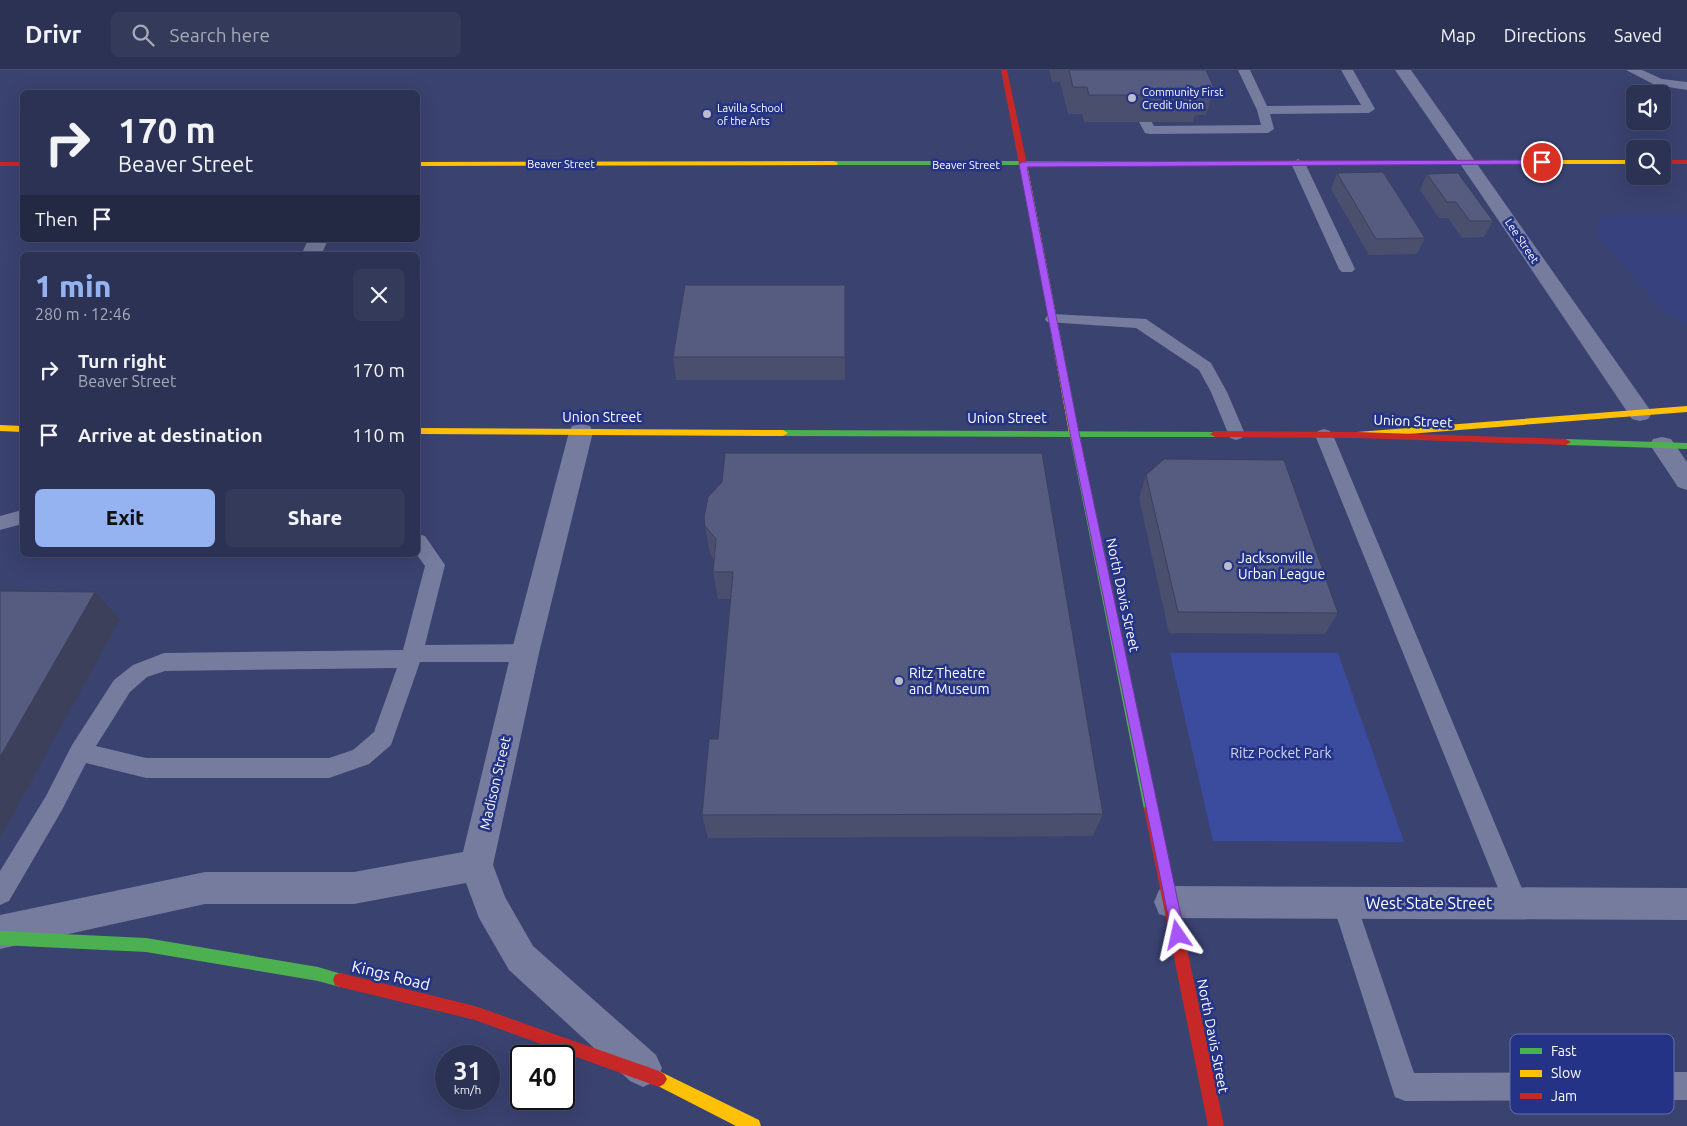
<!DOCTYPE html>
<html lang="en">
<head>
<meta charset="utf-8">
<style>
	body { margin:0; font-family:Ubuntu,sans-serif; background:#343a5a; color:#f1f3f6; height:100vh; display:flex; flex-direction:column; font-size:19px; white-space:nowrap }
	* { box-sizing:border-box; margin:0 }
	p { font-size:16px; color:#a6aab8 }
	.icon { flex:none; width:28px; height:28px; fill:none; stroke:currentColor; stroke-width:2; stroke-linecap:round; stroke-linejoin:round }
	.map { position:relative; flex:1; overflow:hidden }
	.drawer { position:absolute; left:20px; top:182px; width:400px; height:305px; display:flex; flex-direction:column; background:#2c3254; border-radius:8px; box-shadow:0 5px 20px #0002,0 0 0 1px #484d6b }
	.drawer>* { flex:none }
	.banner { position:absolute; left:20px; top:20px; width:400px; height:152px; border-radius:8px; box-shadow:0 5px 20px #0002,0 0 0 1px #484d6b; background:#2c3254; color:#f1f3f6; overflow:hidden }
	.tools { position:absolute; left:1626px; top:15px; display:grid; gap:10px }
	.tools a { display:grid; place-items:center; width:45px; height:45px; border-radius:8px; background:#2c3254; box-shadow:0 5px 20px #0002,0 0 0 1px #484d6b; font-size:25px }
	.speed { position:absolute; left:435px; top:975px; display:flex; gap:10px; font-size:25px; font-weight:700; text-align:center }
	.speed>* { display:grid; place-content:center; width:65px; height:65px; border-radius:50%; background:#2c3254; box-shadow:0 5px 20px #0002,0 0 0 1px #484d6b; line-height:1 }
	.speed small { font-size:12px; font-weight:400 }
	.speed .limit { border:2px solid #111; border-radius:8px; background:#fff; color:#111 }
	.pin { position:absolute; display:grid; place-items:center; width:42px; height:42px; color:#fff; margin:-21px; border:2px solid #fff; border-radius:50%; box-shadow:0 1px 5px #0007 }
	.me { position:absolute; width:55px; margin:-28px; rotate:349deg; stroke-linejoin:round; filter:drop-shadow(0 0 4px #0008) }
	.turn { display:flex; align-items:center; gap:18px; height:105px; padding:0 15px; font-size:22px }
	.turn .icon { width:65px; height:65px; stroke-width:2.5 }
	.turn b { display:block; font-size:35px; line-height:42px }
	.then { display:flex; align-items:center; height:48px; padding:0 15px; background:#0003; gap:10px; font-size:19px }
	.round { display:grid; place-items:center; flex:none; width:52px; height:52px; border-radius:8px; background:#343a5a }
	.overview { display:flex; align-items:center; justify-content:space-between; height:85px; padding:0 15px }
	h1 { font-size:30px; font-weight:800; line-height:38px; color:#95b2f1 }
	.action { display:flex; gap:10px; margin-top:auto; padding:10px 15px }
	.action a { flex:1; height:58px; border-radius:8px; background:#95b2f1; color:#111; font-size:20px; font-weight:800; line-height:58px; text-align:center }
	.action a+a { background:#343a5a; color:#f1f3f6 }
	ul { padding:0; list-style:none }
	li { display:flex; align-items:center; gap:15px; height:65px; padding:0 15px }
	li div { flex:1 }
	li b { display:block; font-size:19px }
	li em { font-style:normal }
	header { display:flex; align-items:center; gap:30px; box-sizing:border-box; height:70px; padding:0 25px; background:#2c3254; border-bottom:1px solid #484d6b }
	header strong { font-size:24px }
	nav { display:flex; gap:28px; margin-inline-start:auto; font-size:18px }
	.search { width:350px; height:45px; background:#343a5a; display:flex; align-items:center; gap:12px; box-sizing:border-box; padding:0 18px; border-radius:8px; color:#a6aab8; font-size:19px }
	.map>svg:first-child { display:block }
</style>
</head>
<body>
<header>
<strong>Drivr</strong>
<div class="search"><svg class="icon" aria-label="search" viewBox="0 0 24 24"><circle cx="10" cy="10" r="6"/><path d="M15 15l6 6"/></svg>Search here</div>
<nav><a>Map</a><a>Directions</a><a>Saved</a></nav>
</header>
<div class="map">
<svg width="1687" height="1056" viewBox="0 0 1687 1056">
	<rect width="100%" height="100%" fill="#3a4270"/>
	<!-- green -->
	<path fill="#3b4c9e" d="M1170 583H1338L1404 772 1213 771Z"/>
	<!-- water -->
	<path fill="#36417e" d="M1620 144H1687V254L1664 242 1603 172 1596 157 1601 147Z"/>
	<g fill="none" stroke-linecap="round" stroke-linejoin="round">
		<!-- lane -->
		<path fill="#767c9e" fill-rule="evenodd" d="M1238 0H1250L1267 36 1361 35 1341 0H1353L1375 39 1369 43 1270 44 1274 59 1268 63 1150 64 1145 63 1139 52 1145 48 1150 49 1154 56 1261 55 1257 40Z
			M1626 0H1642L1662 9 1687 12V20L1655 15Z
			M1298 89 1305 93 1355 199 1352 202H1342L1339 199 1291 93Z
			M1053 244 1146 249 1211 293 1227 322 1245 364 1242 368 1236 370 1230 368 1211 322 1199 300 1136 258 1047 252 1045 249 1047 246Z
			M1324 359 1330 361 1333 365 1528 833 1525 841 1516 845 1507 841 1504 833 1315 365 1318 361Z
			M22 440V454L0 460V446Z
			M418 464 425 466 445 495 425 575 525 574 532 577 535 583 532 589 525 592H420L391 675 369 694 329 708H146L86 693 62 740 9 831 0 835V801L46 726 72 675 114 610 133 595 164 583 403 580 425 496 417 485ZM397 598 374 662 353 680 329 688H146L96 676 130 622 147 607 165 601Z
			M1344 820 1353 824 1356 832 1414 1003 1687 1002V1030L1405 1031 1395 1027 1332 832 1335 824Z"/>
		<!-- street -->
		<path fill="#767c9e" fill-rule="evenodd" d="M1395 0H1411L1648 337 1652 343 1648 349 1640 351 1632 349 1476 117Z
			M308 170H328L321 185H301Z
			M581 354 590 356 593 362 539 583 493 795 505 827 533 876 656 985 662 998 656 1011 643 1017 630 1011 509 900 479 848 466 813 354 834H205L0 879V845L205 802H354L463 782 511 583 569 362 572 356Z
			M1662 367 1671 369 1687 392V420L1678 417 1650 375 1653 369Z
			M1171 816 1687 818V850L1171 848 1159 844 1154 832 1159 820Z"/>
		<!-- fast -->
		<path fill="#4caf50" fill-rule="evenodd" d="M831 91H1207L1211 93 1207 95H834L830 93Z
			M783 360 1218 362 1220 364 1218 366 1215 367H1080L1158 739 1156 743 1151 745 1146 743 1144 739 1070 367 783 366 778 363Z
			M1566 369 1687 373V379L1566 375 1561 372Z
			M0 861 146 868 318 897 345 905 347 910 345 915 340 917 318 911 146 882 0 875Z"/>
		<!-- slow -->
		<path fill="#ffc107" fill-rule="evenodd" d="M1486 90H1635V94H1489L1485 92Z
			M834 91 838 93 837 95 418 96V92Z
			M1020 92 1027 94 1079 363 1074 366 1069 363Z
			M1687 336V342L1357 368 1352 365 1357 362Z
			M0 355 22 356V362L0 361Z
			M418 358 783 360 788 363 783 366 418 364Z
			M659 1001 759 1050 761 1056H736L654 1014 651 1009 654 1004Z"/>
		<!-- jam -->
		<path fill="#c62828" fill-rule="evenodd" d="M1001 0H1007L1027 94 1023 96 1019 94Z
			M1489 90 1493 92 1492 94 1207 95 1203 93 1207 91Z
			M1662 90H1687V94H1662Z
			M0 92H22V96H0Z
			M1215 361 1357 362 1566 369 1571 372 1566 375 1357 368 1215 367 1210 364Z
			M1151 733 1156 735 1158 739 1224 1056H1208L1144 739 1146 735Z
			M340 903 475 936 659 1001 664 1004 667 1009 664 1014 659 1017 475 950 340 917 335 915 333 910 335 905Z"/>
	</g>
	<!-- wall -->
	<path fill="#4a4f6e" d="M1049 0H1206L1214 18 1206 45H1195L1193 52H1084L1082 44H1068L1060 12H1052Z
		M1337 103 1425 168 1417 184 1369 185 1331 119Z
		M1427 104 1493 151 1484 167 1462 168 1448 148H1439L1420 120Z
		M845 215V310H676L673 287Z
		M1146 405 1338 543 1325 564 1169 563 1139 428Z
		M705 456 1103 744 1093 766 708 768 702 745 718 669 730 529H718L713 502 714 490 710 484Z"/>
	<!-- shaded-wall -->
	<path fill="#3c405a" d="M95 522 120 549 0 768V687Z"/>
	<!-- building -->
	<path fill="#565c80" stroke="#3c405a" d="M1069 0H1206L1214 18H1197L1200 25H1089L1087 17H1073Z
		M1383 102 1425 168 1376 169 1337 103Z
		M1458 103 1493 151H1470L1456 132H1447L1427 104Z
		M685 215H845V287H673Z
		M725 383H1042L1103 744 702 745 709 669H718L733 502H713L716 469 705 456 704 447 708 427 722 412Z
		M1164 389 1284 390 1338 543 1178 542 1146 405Z
		M0 521 95 522 0 687Z"/>
	<!-- route -->
	<path fill="#a855f7" stroke="#6d37a1" d="M1542 90 1545 91V94L1027 97 1079 363 1185 865 1183 870 1178 872 1173 870 1070 363 1019 94 1023 92Z"/>
	<!-- markers -->
	<g fill="#babdcd" stroke="#243386" stroke-width="2">
		<circle cx="1132" cy="28" r="5"/>
		<circle cx="707" cy="44" r="5"/>
		<circle cx="1228" cy="496" r="5"/>
		<circle cx="899" cy="611" r="5"/>
	</g>
	<g text-anchor="middle" dominant-baseline="central" stroke-width="5" stroke-linejoin="round" paint-order="stroke">
		<!-- far-poi labels -->
		<g font-size="11" fill="#fff" stroke="#243386" text-anchor="start">
			<text x="1142" y="22">Community First<tspan x="1142" dy="13">Credit Union</tspan></text>
			<text x="717" y="38">Lavilla School<tspan x="717" dy="13">of the Arts</tspan></text>
		</g>
		<!-- far-street labels -->
		<g font-size="11" fill="#fff" stroke="#243386">
			<text x="561" y="94">Beaver Street</text>
			<text x="966" y="95">Beaver Street</text>
			<text transform="translate(1522 171) rotate(56)">Lee Street</text>
		</g>
		<!-- street labels -->
		<g font-size="14" fill="#fff" stroke="#243386">
			<text x="602" y="347">Union Street</text>
			<text x="1007" y="348">Union Street</text>
			<text transform="translate(1413 351) rotate(2)">Union Street</text>
			<text transform="translate(1123 525) rotate(78)">North Davis Street</text>
			<text transform="translate(495 713) rotate(-77)">Madison Street</text>
			<text transform="translate(1213 966) rotate(79)">North Davis Street</text>
		</g>
		<!-- poi labels -->
		<g font-size="14" fill="#fff" stroke="#243386" text-anchor="start">
			<text x="1238" y="488">Jacksonville<tspan x="1238" dy="16">Urban League</tspan></text>
			<text x="909" y="603">Ritz Theatre<tspan x="909" dy="16">and Museum</tspan></text>
		</g>
		<!-- park labels -->
		<g font-size="14" fill="#d2d8f7" stroke="#243386">
			<text x="1281" y="683">Ritz Pocket Park</text>
		</g>
		<!-- near-street labels -->
		<g font-size="16" fill="#fff" stroke="#243386">
			<text x="1429" y="833">West State Street</text>
			<text transform="translate(391 905) rotate(14)">Kings Road</text>
		</g>
	</g>
	<!-- legend -->
	<rect x="1510" y="964" width="164" height="80" rx="8" fill="#243386" stroke="#6670aa" stroke-width="1"/>
	<rect x="1520" y="978" width="22" height="6" fill="#4caf50"/>
	<rect x="1520" y="1000" width="22" height="7" fill="#ffc107"/>
	<rect x="1520" y="1023" width="22" height="6" fill="#c62828"/>
	<g font-size="14" fill="#fff">
		<text x="1551" y="986">Fast</text>
		<text x="1551" y="1008">Slow</text>
		<text x="1551" y="1031">Jam</text>
	</g>
</svg>
<div class="tools">
<a><svg class="icon" aria-label="sound" viewBox="0 0 24 24"><path d="M4 9h4l5-4v14l-5-4H4zM17 9q2 3 0 6"/></svg></a>
<a><svg class="icon" aria-label="search" viewBox="0 0 24 24"><circle cx="10" cy="10" r="6"/><path d="M15 15l6 6"/></svg></a>
</div>
<div class="speed"><div>31<small>km/h</small></div><div class="limit">40</div></div>
<div class="pin" style="left:1542px;top:92px;background:#d93025"><svg class="icon" aria-label="arrive" viewBox="0 0 24 24"><path d="M6 21V4h12l-3 4 3 4H6"/></svg></div>
<svg class="me" style="left:1178px;top:865px" viewBox="-20 -20 40 40"><path d="M0-17L14 15 0 8-14 15z" fill="#a855f7" stroke="#fff" stroke-width="4"/></svg>
<div class="banner">
<div class="turn"><svg class="icon" aria-label="right" viewBox="0 0 24 24"><path d="M7 20v-9h11M14 6l5 5-5 5"/></svg><div><b>170 m</b>Beaver Street</div></div>
<div class="then">Then<svg class="icon" aria-label="arrive" viewBox="0 0 24 24"><path d="M6 21V4h12l-3 4 3 4H6"/></svg></div>
</div>
<section class="drawer">
<div class="overview"><div><h1>1 min</h1><p>280 m · 12:46</p></div><a class="round"><svg class="icon" aria-label="close" viewBox="0 0 24 24"><path d="M6 6l12 12M18 6L6 18"/></svg></a></div>
<ul>
<li><svg class="icon" aria-label="right" viewBox="0 0 24 24"><path d="M7 20v-9h11M14 6l5 5-5 5"/></svg><div><b>Turn right</b><p>Beaver Street</p></div><em>170 m</em></li>
<li><svg class="icon" aria-label="arrive" viewBox="0 0 24 24"><path d="M6 21V4h12l-3 4 3 4H6"/></svg><div><b>Arrive at destination</b></div><em>110 m</em></li>
</ul>
<div class="action"><a>Exit</a><a>Share</a></div>
</section>
</div>
</body>
</html>
